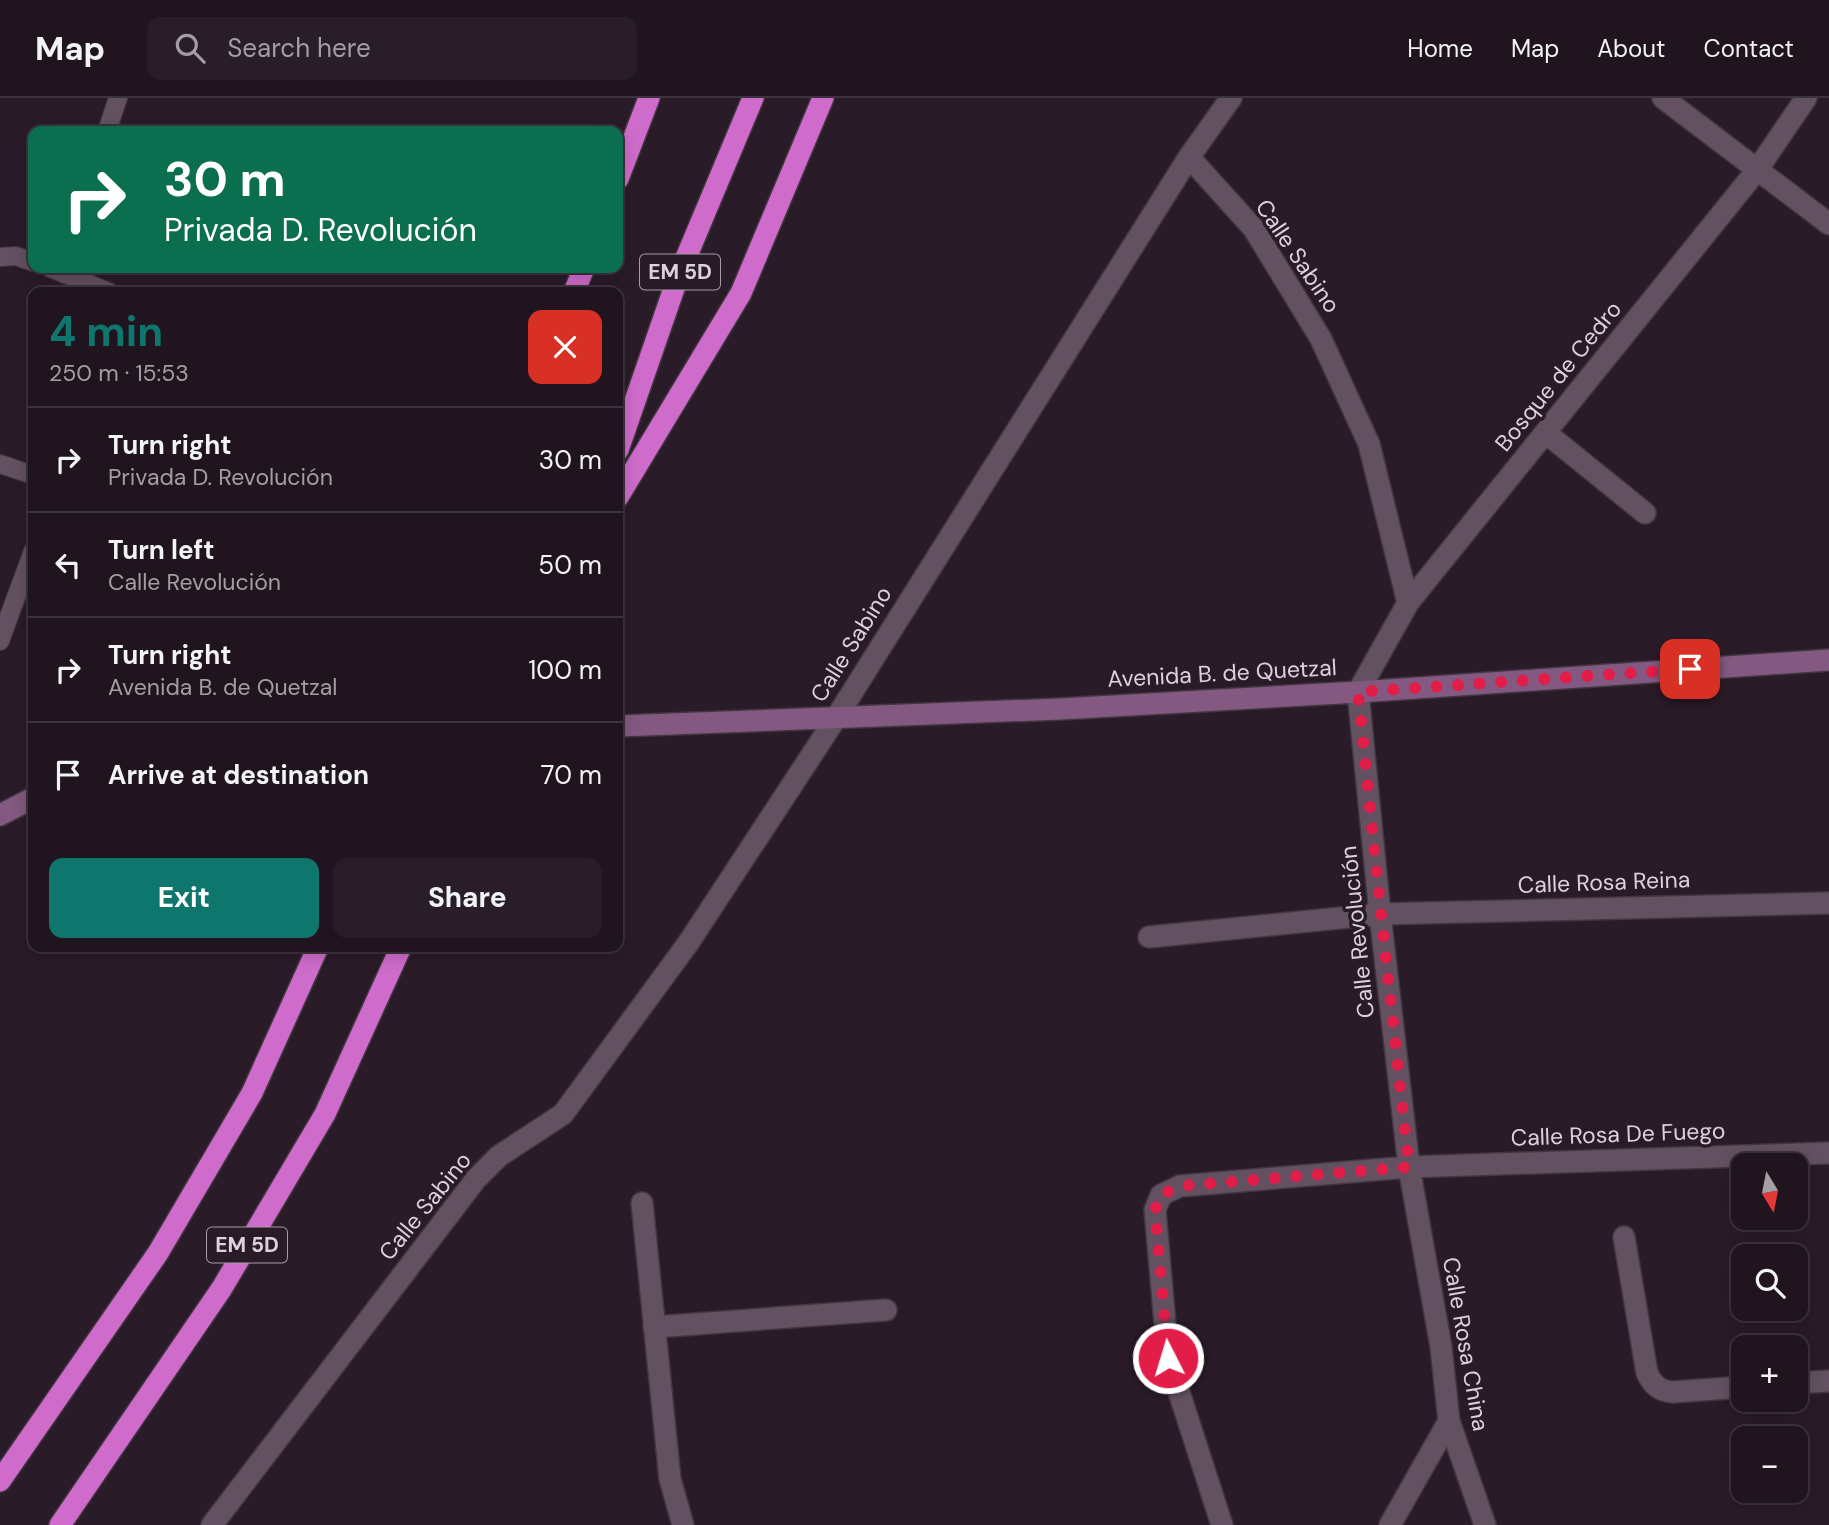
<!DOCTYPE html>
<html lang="en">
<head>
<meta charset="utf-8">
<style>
	body { margin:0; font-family:"DM Sans",sans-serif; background:#281d28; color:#f1f3f6; height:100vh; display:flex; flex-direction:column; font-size:26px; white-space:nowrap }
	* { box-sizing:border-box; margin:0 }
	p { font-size:23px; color:#a29ea4 }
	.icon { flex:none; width:38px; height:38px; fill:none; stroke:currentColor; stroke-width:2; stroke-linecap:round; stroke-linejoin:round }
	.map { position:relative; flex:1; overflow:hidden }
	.panel { position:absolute; left:28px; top:189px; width:595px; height:665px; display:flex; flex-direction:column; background:#20141f; border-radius:14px; box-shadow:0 4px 18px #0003,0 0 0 2px #3d333d }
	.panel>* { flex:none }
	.top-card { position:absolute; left:28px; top:28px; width:595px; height:147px; border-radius:14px; box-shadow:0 4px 18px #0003,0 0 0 2px #3d333d; background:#0b6e4f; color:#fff; overflow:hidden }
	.needle { width:46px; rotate:170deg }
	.controls { position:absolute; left:1731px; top:1055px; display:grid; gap:14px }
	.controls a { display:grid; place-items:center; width:77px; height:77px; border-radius:14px; background:#20141f; box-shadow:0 4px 18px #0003,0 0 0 2px #3d333d; font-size:35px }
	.pin { position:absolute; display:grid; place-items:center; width:60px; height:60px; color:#fff; margin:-30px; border-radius:14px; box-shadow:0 4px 10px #0006 }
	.me { position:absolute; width:77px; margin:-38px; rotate:355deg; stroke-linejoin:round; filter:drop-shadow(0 0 5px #0008) }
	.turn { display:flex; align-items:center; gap:24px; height:147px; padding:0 21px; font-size:32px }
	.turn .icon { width:91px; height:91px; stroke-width:2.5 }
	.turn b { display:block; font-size:49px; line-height:60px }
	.round { display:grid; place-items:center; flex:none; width:74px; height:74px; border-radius:14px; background:#281d28 }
	.headline { display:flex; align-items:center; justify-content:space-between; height:119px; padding:0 21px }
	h1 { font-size:42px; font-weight:700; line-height:52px; color:#0f766e }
	.button { display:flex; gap:14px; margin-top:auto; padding:14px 21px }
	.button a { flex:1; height:80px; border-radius:14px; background:#0f766e; color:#fff; font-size:28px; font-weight:700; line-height:80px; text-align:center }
	.button a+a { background:#281d28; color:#f1f3f6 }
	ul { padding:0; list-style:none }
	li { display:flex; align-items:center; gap:21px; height:105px; padding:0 21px; border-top:2px solid #3d333d }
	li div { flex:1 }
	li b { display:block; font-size:26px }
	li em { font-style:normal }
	header { display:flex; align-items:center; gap:42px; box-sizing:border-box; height:98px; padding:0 35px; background:#20141f; border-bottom:2px solid #3d333d }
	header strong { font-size:33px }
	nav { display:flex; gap:38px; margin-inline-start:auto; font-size:24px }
	.search { width:490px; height:63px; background:#281d28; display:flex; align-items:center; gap:18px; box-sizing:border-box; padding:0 24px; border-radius:14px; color:#a29ea4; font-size:26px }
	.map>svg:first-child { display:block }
</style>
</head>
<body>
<header>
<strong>Map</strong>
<div class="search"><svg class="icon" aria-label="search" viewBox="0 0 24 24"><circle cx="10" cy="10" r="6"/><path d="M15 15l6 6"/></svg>Search here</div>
<nav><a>Home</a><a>Map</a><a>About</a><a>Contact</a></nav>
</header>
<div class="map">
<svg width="1829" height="1427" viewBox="0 0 1829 1427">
	<rect width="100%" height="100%" fill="#2a1b29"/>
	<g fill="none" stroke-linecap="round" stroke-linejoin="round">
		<defs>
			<path id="service" d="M107 33 118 0
				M0 159 16 158 33 164
				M50 170 109 194
				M0 366 33 377
				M0 543 33 453"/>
			<path id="minor" d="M1663 0 1829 126
				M1189 59 1254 131 1321 241 1369 346 1408 505
				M1546 335 1645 415
				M1149 839 1380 816 1829 805
				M642 1105 670 1381 683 1427
				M1624 1139 1647 1275C1653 1287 1659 1293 1673 1294L1743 1289
				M654 1229 886 1212
				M1796 1285 1829 1283
				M212 1427 476 1081 499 1058 563 1016 689 844 836 620 1189 59 1231 0
				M1222 1427 1168 1260 1155 1112 1161 1097 1180 1088 1409 1069 1829 1055
				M1390 1427 1449 1323
				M1485 1427 1449 1323 1441 1249 1409 1069 1380 816 1358 594 1408 505 1757 72 1806 0"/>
			<path id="secondary" d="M618 628 1060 611 1358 594 1829 562
				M0 717 33 700"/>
			<path id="motorway" d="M618 81 649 0
				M574 194 584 170
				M618 352 678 179 753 0
				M618 399 741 195 823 0
				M0 1383 158 1155 252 995 318 849
				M60 1427 222 1190 325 1016 401 849"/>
		</defs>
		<!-- service casing -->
		<use href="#service" stroke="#423641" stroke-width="20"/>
		<!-- minor casing -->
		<use href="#minor" stroke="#423641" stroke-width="24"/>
		<!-- secondary casing -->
		<use href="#secondary" stroke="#423641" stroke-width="24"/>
		<!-- motorway casing -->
		<use href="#motorway" stroke="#423641" stroke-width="24"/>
		<!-- service -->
		<use href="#service" stroke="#635161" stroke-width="18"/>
		<!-- minor -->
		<use href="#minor" stroke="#635161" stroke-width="21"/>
		<!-- secondary -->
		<use href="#secondary" stroke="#835981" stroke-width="21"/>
		<!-- motorway -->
		<use href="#motorway" stroke="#cf6ccb" stroke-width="21"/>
	</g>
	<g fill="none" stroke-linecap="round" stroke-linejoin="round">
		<!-- route -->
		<path stroke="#e11d48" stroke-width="12" stroke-dasharray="0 21.6" d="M1168 1260 1155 1112 1161 1097 1180 1088 1409 1069 1381 816 1358 594 1690 571"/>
	</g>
	<g text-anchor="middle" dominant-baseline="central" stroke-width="7" stroke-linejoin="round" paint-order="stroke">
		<!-- shield labels -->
		<g fill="#2a1b29" stroke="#a79ba6" stroke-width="2">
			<rect x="640" y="156.5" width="80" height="35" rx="5"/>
			<rect x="207" y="1129.5" width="80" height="35" rx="5"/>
		</g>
		<g font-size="21" font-weight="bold" fill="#dcd2db">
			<text x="680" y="174">EM 5D</text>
			<text x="247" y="1147">EM 5D</text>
		</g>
		<!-- street labels -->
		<g font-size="23" fill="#dcd2db" stroke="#2a1b29">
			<text transform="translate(1298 158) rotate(56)">Calle Sabino</text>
			<text transform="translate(1558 278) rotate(-51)">Bosque de Cedro</text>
			<text transform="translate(851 546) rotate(-58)">Calle Sabino</text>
			<text transform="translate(1222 575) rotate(-3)">Avenida B. de Quetzal</text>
			<text transform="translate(1604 784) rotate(-2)">Calle Rosa Reina</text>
			<text transform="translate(1357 834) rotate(-96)">Calle Revolución</text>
			<text transform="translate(1618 1036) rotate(-2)">Calle Rosa De Fuego</text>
			<text transform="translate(425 1108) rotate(-51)">Calle Sabino</text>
			<text transform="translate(1466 1246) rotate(80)">Calle Rosa China</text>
		</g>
	</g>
</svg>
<div class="controls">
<a><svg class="needle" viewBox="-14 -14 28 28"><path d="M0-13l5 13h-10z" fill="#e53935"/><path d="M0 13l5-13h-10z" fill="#a29ea4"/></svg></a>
<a><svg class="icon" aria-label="search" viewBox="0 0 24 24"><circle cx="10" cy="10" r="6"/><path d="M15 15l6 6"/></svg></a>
<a>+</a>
<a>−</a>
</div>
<div class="pin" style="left:1690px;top:571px;background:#d93025"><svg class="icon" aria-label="arrive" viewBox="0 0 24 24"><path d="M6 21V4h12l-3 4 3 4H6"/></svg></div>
<svg class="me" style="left:1168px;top:1260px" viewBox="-20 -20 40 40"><circle r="17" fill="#e11d48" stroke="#fff" stroke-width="3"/><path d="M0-11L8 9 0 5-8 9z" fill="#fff"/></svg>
<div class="top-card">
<div class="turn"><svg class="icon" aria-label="right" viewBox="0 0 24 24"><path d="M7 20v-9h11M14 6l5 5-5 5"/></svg><div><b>30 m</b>Privada D. Revolución</div></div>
</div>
<section class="panel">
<div class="headline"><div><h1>4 min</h1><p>250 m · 15:53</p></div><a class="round" style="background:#d93025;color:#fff"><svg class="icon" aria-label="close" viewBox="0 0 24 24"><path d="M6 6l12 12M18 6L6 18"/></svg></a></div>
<ul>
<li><svg class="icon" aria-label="right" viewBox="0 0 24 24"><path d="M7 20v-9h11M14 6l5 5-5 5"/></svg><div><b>Turn right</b><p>Privada D. Revolución</p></div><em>30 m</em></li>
<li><svg class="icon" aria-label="left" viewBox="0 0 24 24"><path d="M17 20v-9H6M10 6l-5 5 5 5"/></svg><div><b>Turn left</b><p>Calle Revolución</p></div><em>50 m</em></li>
<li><svg class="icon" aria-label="right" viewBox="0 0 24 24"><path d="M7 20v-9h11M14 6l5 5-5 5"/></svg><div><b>Turn right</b><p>Avenida B. de Quetzal</p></div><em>100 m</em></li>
<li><svg class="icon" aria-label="arrive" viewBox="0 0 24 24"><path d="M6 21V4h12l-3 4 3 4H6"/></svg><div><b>Arrive at destination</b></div><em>70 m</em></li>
</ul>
<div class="button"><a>Exit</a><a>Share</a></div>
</section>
</div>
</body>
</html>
